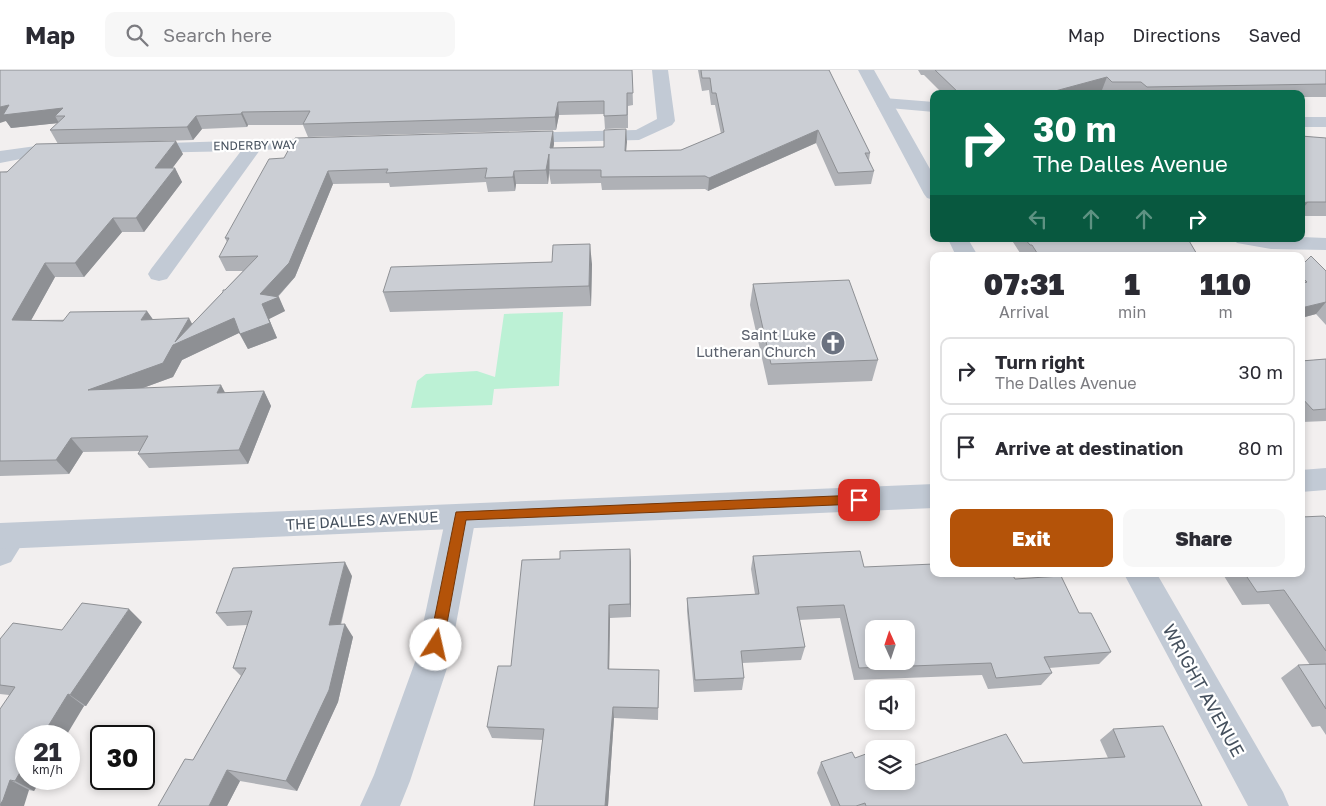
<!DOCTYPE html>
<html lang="en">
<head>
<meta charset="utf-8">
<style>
	body { margin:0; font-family:"Golos Text",sans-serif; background:#f7f7f7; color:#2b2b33; height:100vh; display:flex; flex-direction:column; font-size:19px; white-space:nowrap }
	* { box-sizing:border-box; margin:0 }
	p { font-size:16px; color:#7c7c81 }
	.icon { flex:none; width:28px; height:28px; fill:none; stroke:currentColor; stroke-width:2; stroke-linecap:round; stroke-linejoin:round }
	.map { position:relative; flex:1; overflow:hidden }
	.side { position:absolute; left:930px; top:182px; width:375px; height:325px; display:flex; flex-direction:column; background:#fff; border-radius:10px; box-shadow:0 2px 8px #0003 }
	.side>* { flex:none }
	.top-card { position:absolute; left:930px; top:20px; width:375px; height:152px; border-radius:10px; box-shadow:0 2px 8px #0003; background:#0b6e4f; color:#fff; overflow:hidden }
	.needle { width:32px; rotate:357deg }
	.tools { position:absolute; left:865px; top:550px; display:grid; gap:10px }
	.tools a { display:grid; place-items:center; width:50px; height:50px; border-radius:10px; background:#fff; box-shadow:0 2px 8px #0003; font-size:25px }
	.speed { position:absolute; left:15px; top:655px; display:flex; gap:10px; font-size:25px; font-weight:700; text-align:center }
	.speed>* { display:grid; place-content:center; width:65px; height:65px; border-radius:50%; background:#fff; box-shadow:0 2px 8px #0003; line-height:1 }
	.speed small { font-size:12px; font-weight:400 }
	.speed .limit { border:2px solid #111; border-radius:8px; background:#fff; color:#111 }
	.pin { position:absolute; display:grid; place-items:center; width:42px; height:42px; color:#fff; margin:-21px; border-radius:10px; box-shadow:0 2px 8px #0006 }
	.me { position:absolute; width:55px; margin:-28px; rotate:10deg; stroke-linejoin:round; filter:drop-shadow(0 0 4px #0008) }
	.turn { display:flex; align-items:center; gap:18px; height:105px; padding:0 20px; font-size:22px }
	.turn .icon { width:65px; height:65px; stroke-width:2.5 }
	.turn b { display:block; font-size:35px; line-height:42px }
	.lanes { display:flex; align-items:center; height:48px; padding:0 20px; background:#0003; justify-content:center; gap:25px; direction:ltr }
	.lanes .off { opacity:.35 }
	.eta { display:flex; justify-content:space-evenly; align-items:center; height:85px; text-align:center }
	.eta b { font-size:30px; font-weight:800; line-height:35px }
	.button { display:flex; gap:10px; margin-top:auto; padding:10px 20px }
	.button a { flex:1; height:58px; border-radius:10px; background:#b45309; color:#fff; font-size:20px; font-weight:800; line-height:58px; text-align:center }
	.button a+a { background:#f7f7f7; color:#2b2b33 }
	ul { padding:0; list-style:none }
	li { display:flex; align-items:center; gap:15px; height:68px; margin:0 10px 8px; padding:0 10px; border:2px solid #e1e1e2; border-radius:10px }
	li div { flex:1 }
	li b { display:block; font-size:19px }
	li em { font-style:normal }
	header { display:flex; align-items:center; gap:30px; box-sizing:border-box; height:70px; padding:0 25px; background:#fff; border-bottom:1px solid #e1e1e2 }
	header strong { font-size:24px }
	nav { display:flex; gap:28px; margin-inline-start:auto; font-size:18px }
	.search { width:350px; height:45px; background:#f7f7f7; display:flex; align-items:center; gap:12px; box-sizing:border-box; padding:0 18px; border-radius:10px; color:#7c7c81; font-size:19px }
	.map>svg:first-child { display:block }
</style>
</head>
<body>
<header>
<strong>Map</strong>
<div class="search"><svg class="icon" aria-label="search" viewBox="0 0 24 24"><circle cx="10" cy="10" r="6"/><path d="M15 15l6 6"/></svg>Search here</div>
<nav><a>Map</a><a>Directions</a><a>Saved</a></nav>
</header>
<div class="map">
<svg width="1326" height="736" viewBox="0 0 1326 736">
	<rect width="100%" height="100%" fill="#f2efef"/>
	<!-- green -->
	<path fill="#bcf1d5" d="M563 242 559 316 494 319 492 335 411 338 417 311 426 304 477 301 495 307 504 244Z"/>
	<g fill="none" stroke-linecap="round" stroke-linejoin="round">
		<!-- minor -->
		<path fill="#c2cad5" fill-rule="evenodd" d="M652 0H668L675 51 672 55 639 70 515 73 509 72 506 68 509 64 515 63 636 60 657 49Z
			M884 28 934 32V42L878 37 876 33 878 29Z
			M1301 47H1326V57H1301Z
			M330 68 336 69 339 73 336 77 260 80 167 209 159 211 151 209 148 204 151 199 241 81 141 83 135 82 132 78 135 74Z
			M65 75 71 76 74 80 71 84 36 86 0 93V81L36 76Z
			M1301 167 1326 168V180L1271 179 1237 173 1233 169H1301Z
			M461 434 472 437 476 446 449 592 410 711 400 736H360L374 705 415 592 446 446 450 437Z
			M12 453 23 457 27 466 11 492 0 496V459Z"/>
		<!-- tertiary -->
		<path fill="#c2cad5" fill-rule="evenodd" d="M858 0H874L934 106V130L927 128 924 124Z
			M948 169H968L978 186H956Z
			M1326 398V420L1301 422V400Z
			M934 414V438L0 479V453Z
			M1124 504H1157L1283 722 1289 736H1248Z"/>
	</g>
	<!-- wall -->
	<path fill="#afb1b6" d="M0 0H632L633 35 628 36V58L605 59 604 44 559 45 556 60 308 67 303 55H248L247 57 202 59 193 70 58 74 50 60 58 53 11 58 6 51Z
		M698 0H829L870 83 869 90 874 101 871 114 835 116 816 73 708 121 705 119 602 120 601 113 551 114 549 103 548 114H516L515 121 488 122 486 112 390 117 389 113 333 114 295 207 278 227 285 241 269 249 277 268 248 279 239 263 182 290 173 307 143 318 225 323 264 321 271 336 248 394 149 398 138 384 140 381 83 382 69 404 0 406V102L183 84 172 98H175L182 112 144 162H122L84 207H55L31 250 153 249 192 254 243 201H226L219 187 227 172 225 168 284 88 553 61 554 74 553 78 604 77 626 59V81L681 80 721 64 715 35H711L709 20 702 21Z
		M918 0H1326V27H1301V24H1105L1102 20 1088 24H943L924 5H921Z
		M1301 66 1326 68V146H1301Z
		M1011 169H1188L1198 186H1022Z
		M552 192 592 194 591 236 390 242 383 222Z
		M1301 196 1326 201V255L1316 244 1301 248Z
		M753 214 878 290 872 311 768 315 750 235Z
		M1326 289V351L1302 352 1301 291Z
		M1326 448V665L1320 656 1312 657 1281 608 1298 595H1310L1269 534 1242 535 1224 506 1226 504H1301Z
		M630 479 631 547 610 548 609 599 659 600 658 650 614 648 608 736H534L543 670 492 668 487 657 511 596 560 489Z
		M753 486 864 497 1015 509 1079 543 1111 582 1099 594 1049 598 1052 603 1041 615 988 619 982 605 854 610 840 548 799 550 805 577 801 590 742 593 744 608 742 620 694 622 687 541V528L755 524 751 499Z
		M352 506 341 555 353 567 338 632 297 721 240 711 227 736H158L193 690 241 606 233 598 247 555 227 556 216 543Z
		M142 552 86 636H84L26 709H41L34 721 29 720 0 736 9 625 0 624V569L62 560Z
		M1113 659 1202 736H831L817 703 821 692 855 688 874 711 1023 693 1108 688 1100 670Z"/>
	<!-- shaded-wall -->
	<path fill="#8e9094" d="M1107 7 1102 20 1088 24H1044Z
		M558 32 559 45 556 60 555 47Z
		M9 35 63 38 65 46H55L59 53 11 58 6 51 0 53V37Z
		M242 42 248 55 247 57 241 44Z
		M196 46 202 59 193 70 187 57Z
		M626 59 627 72 625 94V81Z
		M818 60 816 73 708 121 709 108Z
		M553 61 554 74 551 91 550 78Z
		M176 71 183 84 162 112 155 98Z
		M549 84V103L548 114 546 100Z
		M175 98 182 112 144 162 136 148Z
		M328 101 333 114 295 207 277 227H279L285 241 269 249 277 268 248 279 240 264 262 234 260 224Z
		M514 101 516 114 515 121 513 107Z
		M1308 132 1301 141V133Z
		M113 148 122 162 84 207 75 193Z
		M590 174 592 194 591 236 589 216Z
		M45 193 55 207 23 265 12 250Z
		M1326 232 1316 244 1301 248V238Z
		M147 241 157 255 141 250Z
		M189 248 197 263 234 248 241 262 182 290 173 307 99 334 88 320 175 272Z
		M221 315 229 330 217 323Z
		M264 321 271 336 248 394 239 380Z
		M71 368 83 382 69 404 56 390Z
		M630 479 631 492V547L630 534Z
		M345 492 352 506 337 568 329 555Z
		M609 535 610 548 609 611 608 599Z
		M129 539 142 552 86 636 70 625Z
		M345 554 353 567 338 632 297 721 286 711Z
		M68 624 84 636 66 666H42Z
		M613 637 614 648 608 736H605Z
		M26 692V709H41L34 721 15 711Z
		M227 700 240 711 227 736H209Z
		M10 710 29 720 24 736H0Z"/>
	<!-- building -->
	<path fill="#cbced4" stroke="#8e9094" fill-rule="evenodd" d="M0 0H632L633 23H627V45L604 46V31L558 32 555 47 303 54 310 41 242 42 241 44 196 46 187 57 50 60 65 46H55L63 38 3 45 9 35 0 37Z
		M701 0H829L870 83H865L874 101 838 103 818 60 709 108 705 106 601 107V100H549V84L546 100 514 101 513 107 485 108 487 98 386 103 388 99 328 101 289 193 260 224 279 227 262 234 270 253 240 264 234 248 173 275 163 293 88 320 221 315 217 323 264 321 239 380 138 384 148 366 71 368 56 390 0 391V102H7L36 74 176 71 155 98H175L136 148H113L75 193H45L12 250 63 251 70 242 147 241 141 250 189 248 175 272 223 222V220H225L258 186 219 187 229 168H225L269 89 284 88 295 68 553 61 550 78 604 77V60L626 59 625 81 681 80 724 62 716 23H712L710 8H702Z
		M935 0H1326V14L1147 17 1141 12H1112L1107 7 1044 24H960Z
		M1301 66 1326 68V132H1308L1301 133Z
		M1025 169H1188L1198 186H1039L1032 175H1030Z
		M590 174 589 216 383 222 391 197 552 192 553 175Z
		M1311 186 1326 201V232L1301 238V214L1307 212 1301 206V196Z
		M849 210 878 290 771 294 753 214Z
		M1326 289V339L1313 340 1301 327V291Z
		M1324 446 1326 448V581L1284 520 1257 522 1245 504H1301V447Z
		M630 479V534L609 535 608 599 659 600 658 638 613 637 605 736H534L544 659 487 657 498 596H511L522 490 560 489V481Z
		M860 481 864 497 934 494V504H1012L1015 509 1061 506 1079 543H1091L1111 582 1044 587 1052 603 996 608 991 593 859 598 844 535 797 537 805 577 741 581 744 608 695 610 687 528 759 524 753 486ZM874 559H906V591H874Z
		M345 492 329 555 345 554 329 620 286 711 227 700 209 736H158L185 689 193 690 246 598H233L252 541 216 543 233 498Z
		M82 533 129 539 70 625 68 624 42 666H26V692L15 711 10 710 3 730 0 735V639L15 617 0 615V569L13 553 62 560Z
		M1326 594V639L1298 595Z
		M1163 656 1202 736H866L865 733 856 736H840L821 692 852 682 855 688 874 681V711H906V698L1006 664 1023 693 1125 687 1113 659Z
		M894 674 897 679H881Z"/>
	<!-- route -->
	<path fill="#b45309" stroke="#753606" d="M859 425 863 426 865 430 863 433 859 434 466 450 443 575 441 579 436 581 431 579 429 575 456 442Z"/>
	<!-- icons -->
	<defs>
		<symbol id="church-disc" viewBox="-11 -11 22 22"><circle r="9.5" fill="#6b7280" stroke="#fff"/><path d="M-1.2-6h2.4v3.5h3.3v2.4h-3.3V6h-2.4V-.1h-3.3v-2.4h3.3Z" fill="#fff"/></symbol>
	</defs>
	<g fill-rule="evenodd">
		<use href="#church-disc" x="819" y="259" width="28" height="28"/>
	</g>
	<g text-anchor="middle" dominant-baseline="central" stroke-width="4.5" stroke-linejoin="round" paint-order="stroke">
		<!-- far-street labels -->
		<g font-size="12" fill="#46515e" stroke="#fff">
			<text transform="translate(255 75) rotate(-1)">ENDERBY WAY</text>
		</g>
		<!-- worship labels -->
		<g font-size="15" fill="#5b616d" stroke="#fff" text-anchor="end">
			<text x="816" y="264">Saint Luke<tspan x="816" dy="17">Lutheran Church</tspan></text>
		</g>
		<!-- street labels -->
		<g font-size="15" fill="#46515e" stroke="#fff">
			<text transform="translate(362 450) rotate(-3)">THE DALLES AVENUE</text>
		</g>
		<!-- near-street labels -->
		<g font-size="18" fill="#46515e" stroke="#fff">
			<text transform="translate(1204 620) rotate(61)">WRIGHT AVENUE</text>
		</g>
	</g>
</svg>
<div class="tools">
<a><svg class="needle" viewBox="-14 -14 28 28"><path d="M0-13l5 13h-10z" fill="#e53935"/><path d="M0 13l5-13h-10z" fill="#7c7c81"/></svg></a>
<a><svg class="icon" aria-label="sound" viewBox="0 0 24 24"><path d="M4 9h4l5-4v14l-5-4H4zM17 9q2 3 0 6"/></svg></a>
<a><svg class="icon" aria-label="layers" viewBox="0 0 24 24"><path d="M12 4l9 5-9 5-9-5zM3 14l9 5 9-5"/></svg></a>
</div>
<div class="speed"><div>21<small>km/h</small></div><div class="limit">30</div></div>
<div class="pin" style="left:859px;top:430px;background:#d93025"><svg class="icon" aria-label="arrive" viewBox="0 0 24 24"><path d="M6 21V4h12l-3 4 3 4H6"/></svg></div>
<svg class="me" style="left:436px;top:575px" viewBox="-20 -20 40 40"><circle r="19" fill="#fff"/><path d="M0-13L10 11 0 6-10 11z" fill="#b45309"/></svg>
<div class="top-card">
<div class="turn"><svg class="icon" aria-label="right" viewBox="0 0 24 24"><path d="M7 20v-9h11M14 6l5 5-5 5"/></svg><div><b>30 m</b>The Dalles Avenue</div></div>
<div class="lanes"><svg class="icon off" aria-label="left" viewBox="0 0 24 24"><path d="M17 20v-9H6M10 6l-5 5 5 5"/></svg><svg class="icon off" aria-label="ahead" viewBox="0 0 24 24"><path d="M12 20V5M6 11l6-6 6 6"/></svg><svg class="icon off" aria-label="ahead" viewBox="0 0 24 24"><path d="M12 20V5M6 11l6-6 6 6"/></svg><svg class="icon" aria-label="right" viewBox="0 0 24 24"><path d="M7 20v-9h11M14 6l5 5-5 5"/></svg></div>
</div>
<section class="side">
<div class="eta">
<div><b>07:31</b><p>Arrival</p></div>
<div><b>1</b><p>min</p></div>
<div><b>110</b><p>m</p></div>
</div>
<ul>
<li><svg class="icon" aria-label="right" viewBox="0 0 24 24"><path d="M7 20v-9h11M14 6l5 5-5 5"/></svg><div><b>Turn right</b><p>The Dalles Avenue</p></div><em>30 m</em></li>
<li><svg class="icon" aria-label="arrive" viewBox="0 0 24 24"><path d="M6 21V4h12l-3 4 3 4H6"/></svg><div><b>Arrive at destination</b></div><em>80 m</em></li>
</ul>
<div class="button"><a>Exit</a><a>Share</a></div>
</section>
</div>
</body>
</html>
